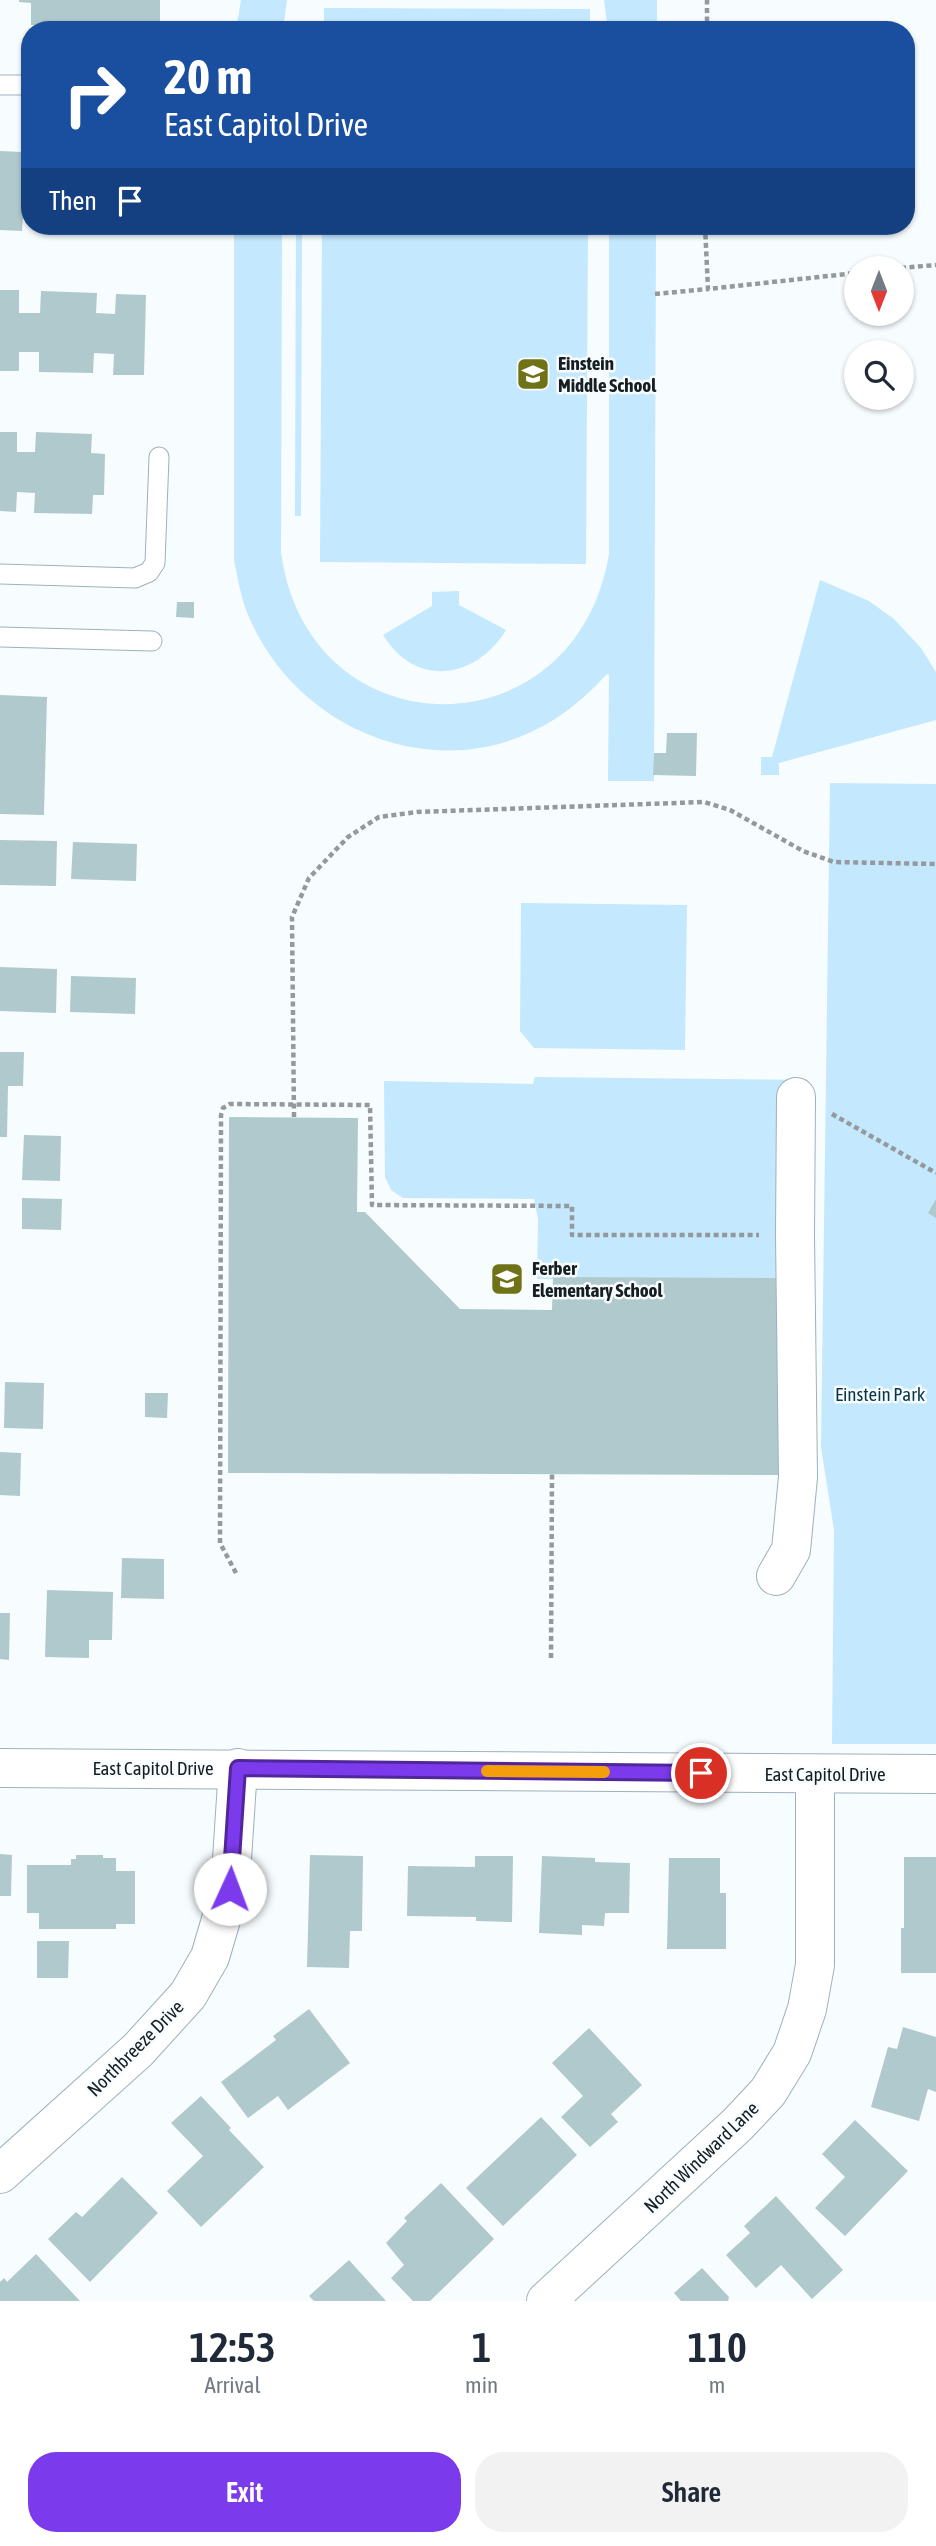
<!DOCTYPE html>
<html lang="en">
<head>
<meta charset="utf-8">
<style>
	body { margin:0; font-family:"Asap Condensed",sans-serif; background:#f2f2f3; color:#1f2937; height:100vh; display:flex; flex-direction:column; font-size:26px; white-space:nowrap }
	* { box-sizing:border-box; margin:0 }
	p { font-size:23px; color:#747a83 }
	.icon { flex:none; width:38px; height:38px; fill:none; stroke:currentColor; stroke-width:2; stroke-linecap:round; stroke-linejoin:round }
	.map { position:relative; height:2301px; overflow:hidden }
	.side { display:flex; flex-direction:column; background:#fff; flex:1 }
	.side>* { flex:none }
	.hud { position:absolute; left:21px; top:21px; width:894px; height:214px; border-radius:28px; box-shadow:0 2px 5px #0004; background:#1a4fa0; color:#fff; overflow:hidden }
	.needle { width:46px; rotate:180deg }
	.tools { position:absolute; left:844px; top:256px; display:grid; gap:14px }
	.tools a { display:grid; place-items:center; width:70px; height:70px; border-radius:50%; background:#fff; box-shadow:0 2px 5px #0004; font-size:35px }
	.pin { position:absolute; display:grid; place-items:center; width:60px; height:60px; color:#fff; margin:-30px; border:4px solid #fff; border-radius:50%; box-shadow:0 2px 7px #0007 }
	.me { position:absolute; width:77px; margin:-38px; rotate:2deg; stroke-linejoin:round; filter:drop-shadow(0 0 5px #0008) }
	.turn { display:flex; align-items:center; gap:24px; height:147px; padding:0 28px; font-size:32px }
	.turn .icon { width:91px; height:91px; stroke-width:2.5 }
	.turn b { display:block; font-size:49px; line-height:60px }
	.then { display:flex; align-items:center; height:66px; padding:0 28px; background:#0003; gap:14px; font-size:26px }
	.eta { display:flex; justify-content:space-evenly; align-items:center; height:119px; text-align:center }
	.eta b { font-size:42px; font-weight:600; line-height:49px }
	.primary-button { display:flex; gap:14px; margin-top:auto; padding:14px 28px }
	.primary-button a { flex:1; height:80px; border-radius:28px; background:#7c3aed; color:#fff; font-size:28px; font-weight:600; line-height:80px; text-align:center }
	.primary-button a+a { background:#f2f2f3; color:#1f2937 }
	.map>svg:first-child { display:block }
</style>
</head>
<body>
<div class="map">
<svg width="936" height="2301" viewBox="0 0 936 2301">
	<rect width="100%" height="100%" fill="#f7fcfe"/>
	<!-- green -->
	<path fill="#c4e8fd" d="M241 0H287L283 30H236Z
		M604 0H657V30H608Z
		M324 8 590 9V30H324Z
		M234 226H282L281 552C308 754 576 755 609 554V226H656L654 781H608L609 675 607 674C591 691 574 707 555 719 443 790 299 734 249 617 241 599 238 579 234 560Z
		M296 226H302L301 516H295Z
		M322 226H588L586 564 320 562Z
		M820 580 869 601 894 619 921 648 936 672V720L779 763V775H761V757H772Z
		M459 591V605L506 630C485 665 442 685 406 660 396 653 389 644 383 635L432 606V592Z
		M830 783 936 784V1744H832L834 1530 821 1447Z
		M521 903 687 905 685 1050 534 1048 520 1031Z
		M535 1077 807 1080V1278L537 1279 538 1219 534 1199 403 1198 391 1190 385 1177 384 1081 533 1084Z"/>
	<!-- building -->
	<path fill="#b0c9cd" d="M19 0H160V29L31 25V3L19 2Z
		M0 151 22 152V170L30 171V213H23L22 231 0 230Z
		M41 226H97V232L41 231Z
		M0 290H19V313H40L41 291 97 293 96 313 115 314 116 294 146 295 144 375H113L114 354 94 353 93 373 39 372V352H19V371H0Z
		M0 432H17V452H35L36 432 92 434 91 453 105 454 104 495H93L92 514 34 513 35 493 17 492 16 512 0 511Z
		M177 602H194V618L176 617Z
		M0 695 47 697 44 815 0 814Z
		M667 733H697L696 776 653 775 654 753H666Z
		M0 840 57 841 56 886 0 885Z
		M73 842 137 844 136 881 71 879Z
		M0 967 57 969 56 1013 0 1011Z
		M71 976 136 978 135 1014 70 1012Z
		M0 1052H24L23 1086H8L7 1137H0Z
		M229 1117 358 1118 357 1212H365L460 1309 552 1310 553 1277 786 1278 784 1475 228 1473Z
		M24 1135 61 1136 60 1181 22 1180Z
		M22 1198 62 1199 61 1230 22 1229Z
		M936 1199V1218L928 1213Z
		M5 1382 44 1383 43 1429 4 1428Z
		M145 1393H168L167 1418 145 1417Z
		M0 1452 21 1453 20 1496 0 1495Z
		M122 1558 164 1559V1599L121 1598Z
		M47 1590 113 1592 112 1640H89V1658L45 1657Z
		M0 1613H10L9 1660 0 1659Z
		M0 1854 12 1855 11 1896H0Z
		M76 1855H103V1858H116V1871H135V1924H116V1929H39V1913H27V1865H71V1859H76Z
		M310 1855 363 1856 362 1931H350L349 1968 307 1967Z
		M475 1856H513L512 1922 476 1921V1917L407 1916 408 1866 475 1867Z
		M542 1856 595 1858V1862L630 1863 629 1913H605L604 1926 582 1925V1935L539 1933Z
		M904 1857H936V1973H901V1928H904Z
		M669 1858H720V1893H726V1949H667Z
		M37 1941H69L68 1978H37Z
		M309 2009 350 2063 288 2110 278 2096 248 2118 221 2082 276 2040 273 2036Z
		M903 2027 936 2037V2092L928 2089 919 2121 871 2107 888 2047 897 2049Z
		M589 2028 642 2085 611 2114 618 2122 590 2147 561 2117 583 2096 552 2063Z
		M201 2096 231 2128 229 2130 264 2167 201 2227 167 2191 203 2156 171 2123Z
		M541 2117 577 2155 503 2226 466 2188Z
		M855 2120 908 2171 845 2236 815 2208 845 2177 822 2154Z
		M122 2177 158 2213 90 2282 48 2239 76 2212 82 2217Z
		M441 2183 494 2239 430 2301H413L391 2278 404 2265 386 2243 407 2221 404 2218Z
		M776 2196 843 2270 812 2299 781 2265 756 2288 726 2255 750 2233 744 2226Z
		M36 2254 80 2301H0V2282L4 2278 7 2282Z
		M349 2260 386 2301H314L309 2296Z
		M702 2268 729 2297 728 2301H681L674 2293Z"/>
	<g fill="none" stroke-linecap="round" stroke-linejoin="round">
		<defs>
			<path id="service" d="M0 85H30
				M0 574 135 578 149 572 155 563 159 457
				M0 637 152 641"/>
			<path id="minor" d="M776 1576 791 1550 798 1477 795 1235 796 1097
				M0 2174 138 2050 188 1995 210 1957 230 1889 238 1768
				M546 2301 738 2124 768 2092 792 2053 807 2009 815 1965V1774"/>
			<path id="tertiary" d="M0 1768 936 1774"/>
		</defs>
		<!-- service casing -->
		<use href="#service" stroke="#9db1bd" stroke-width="21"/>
		<!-- minor casing -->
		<use href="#minor" stroke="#9db1bd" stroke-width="40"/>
		<!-- tertiary casing -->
		<use href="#tertiary" stroke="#9db1bd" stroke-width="40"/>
		<!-- path -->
		<path stroke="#93999c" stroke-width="4.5" stroke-dasharray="5 3.5" stroke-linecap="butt" d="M707 30V0
			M705 226 708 289 856 273
			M901 268 936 265
			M655 294 708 289
			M832 1114 936 1173
			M294 1117 292 917 309 878 348 837 379 817 417 812 704 802 730 810 803 851 834 862 936 864
			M236 1573 220 1543 221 1115 223 1108 230 1104 370 1105 372 1205 572 1206V1235H759
			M551 1658 552 1474"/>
		<!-- service -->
		<use href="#service" stroke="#fff" stroke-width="19"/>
		<!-- minor -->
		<use href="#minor" stroke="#fff" stroke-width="38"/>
		<!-- tertiary -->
		<use href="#tertiary" stroke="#fff" stroke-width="38"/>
	</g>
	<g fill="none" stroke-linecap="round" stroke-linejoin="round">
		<defs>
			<path id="route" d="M230 1889 238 1768 701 1773"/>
		</defs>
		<!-- route casing -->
		<use href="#route" stroke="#51269a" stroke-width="18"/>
		<!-- route -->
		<use href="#route" stroke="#7c3aed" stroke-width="12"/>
		<!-- slow -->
		<path stroke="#f59e0b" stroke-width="12" d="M487 1771 604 1772"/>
	</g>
	<!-- icons -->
	<defs>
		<symbol id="school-square" viewBox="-11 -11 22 22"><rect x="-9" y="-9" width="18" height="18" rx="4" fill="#707217" stroke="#f7fcfe"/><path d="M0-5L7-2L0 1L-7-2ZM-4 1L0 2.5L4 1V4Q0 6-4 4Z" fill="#fff"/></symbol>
	</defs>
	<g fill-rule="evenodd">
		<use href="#school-square" x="514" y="355" width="38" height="38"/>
		<use href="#school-square" x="488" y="1260" width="38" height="38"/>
	</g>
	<g text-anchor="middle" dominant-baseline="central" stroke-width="5" stroke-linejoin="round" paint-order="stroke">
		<!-- poi labels -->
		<g font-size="19" font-weight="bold" fill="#161e22" stroke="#f7fcfe" text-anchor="start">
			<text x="558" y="363">Einstein<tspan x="558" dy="22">Middle School</tspan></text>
			<text x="532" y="1268">Ferber<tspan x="532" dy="22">Elementary School</tspan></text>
		</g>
		<!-- park labels -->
		<g font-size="19" fill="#07364b" stroke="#f7fcfe">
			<text x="880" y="1394">Einstein Park</text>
		</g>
		<!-- street labels -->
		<g font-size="19" fill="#161e22" stroke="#f7fcfe">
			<text x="153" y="1768">East Capitol Drive</text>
			<text x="825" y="1774">East Capitol Drive</text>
			<text transform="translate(135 2048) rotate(-45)">Northbreeze Drive</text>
			<text transform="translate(701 2157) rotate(-44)">North Windward Lane</text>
		</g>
	</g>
</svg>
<div class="tools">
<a><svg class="needle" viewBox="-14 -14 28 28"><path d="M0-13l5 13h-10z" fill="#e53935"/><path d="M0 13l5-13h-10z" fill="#747a83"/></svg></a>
<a><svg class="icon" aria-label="search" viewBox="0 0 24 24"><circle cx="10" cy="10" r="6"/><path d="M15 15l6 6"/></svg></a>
</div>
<div class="pin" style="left:701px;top:1773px;background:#d93025"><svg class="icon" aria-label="arrive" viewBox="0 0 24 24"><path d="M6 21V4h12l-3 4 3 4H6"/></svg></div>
<svg class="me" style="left:230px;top:1889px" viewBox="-20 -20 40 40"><circle r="19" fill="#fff"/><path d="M0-13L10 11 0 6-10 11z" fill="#7c3aed"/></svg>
<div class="hud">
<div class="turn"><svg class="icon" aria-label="right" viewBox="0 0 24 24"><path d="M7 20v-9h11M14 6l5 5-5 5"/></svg><div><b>20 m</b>East Capitol Drive</div></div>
<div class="then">Then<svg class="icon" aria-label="arrive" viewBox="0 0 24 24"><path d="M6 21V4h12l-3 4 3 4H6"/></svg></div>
</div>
</div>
<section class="side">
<div class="eta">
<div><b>12:53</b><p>Arrival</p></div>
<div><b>1</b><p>min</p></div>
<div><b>110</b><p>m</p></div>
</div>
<div class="primary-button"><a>Exit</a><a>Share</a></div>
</section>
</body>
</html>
